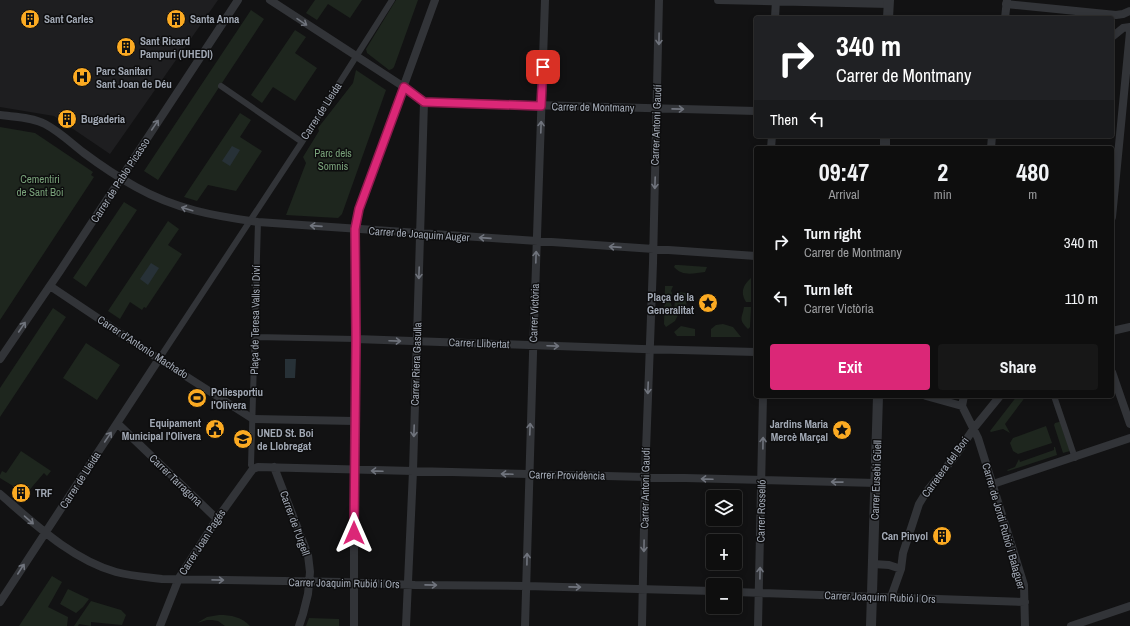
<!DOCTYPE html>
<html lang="en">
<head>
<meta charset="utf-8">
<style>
	body { margin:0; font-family:"Archivo Narrow",sans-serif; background:#171717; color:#f1f3f6; height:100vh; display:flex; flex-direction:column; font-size:15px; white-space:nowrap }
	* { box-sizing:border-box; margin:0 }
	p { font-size:13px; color:#9b9c9e }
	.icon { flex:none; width:22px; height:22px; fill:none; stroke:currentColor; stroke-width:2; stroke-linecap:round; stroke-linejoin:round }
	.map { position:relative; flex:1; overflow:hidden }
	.side { position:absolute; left:754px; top:146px; width:360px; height:252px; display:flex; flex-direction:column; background:#0e0e0e; border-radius:4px; box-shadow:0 2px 6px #0003,0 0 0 1px #2e2e2e }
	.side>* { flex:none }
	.top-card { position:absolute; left:754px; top:16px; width:360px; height:122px; border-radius:4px; box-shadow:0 2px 6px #0003,0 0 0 1px #2e2e2e; background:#202124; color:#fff; overflow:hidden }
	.controls { position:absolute; left:706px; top:490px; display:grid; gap:8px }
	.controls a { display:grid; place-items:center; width:36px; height:36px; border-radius:4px; background:#0e0e0e; box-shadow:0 2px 6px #0003,0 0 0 1px #2e2e2e; font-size:20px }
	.pin { position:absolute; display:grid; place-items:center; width:34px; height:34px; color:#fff; margin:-17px; border-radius:8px; box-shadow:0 2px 6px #0006 }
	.me { position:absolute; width:44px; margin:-22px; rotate:0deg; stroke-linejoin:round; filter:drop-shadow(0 0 3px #0008) }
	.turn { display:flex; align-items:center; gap:14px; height:84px; padding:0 16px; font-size:18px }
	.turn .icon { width:52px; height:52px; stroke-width:2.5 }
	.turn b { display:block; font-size:28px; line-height:34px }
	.then { display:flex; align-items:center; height:38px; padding:0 16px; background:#0003; gap:8px; font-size:15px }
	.eta { display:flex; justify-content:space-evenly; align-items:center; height:68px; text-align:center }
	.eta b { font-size:24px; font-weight:800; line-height:28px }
	.button { display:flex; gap:8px; margin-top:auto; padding:8px 16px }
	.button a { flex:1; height:46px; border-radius:4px; background:#db2777; color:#fff; font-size:16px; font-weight:800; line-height:46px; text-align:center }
	.button a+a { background:#171717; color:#f1f3f6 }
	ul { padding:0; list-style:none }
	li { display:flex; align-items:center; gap:12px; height:56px; padding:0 16px }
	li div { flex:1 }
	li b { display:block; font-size:15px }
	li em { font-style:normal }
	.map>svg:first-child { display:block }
</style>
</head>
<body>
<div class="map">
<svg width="1130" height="626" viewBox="0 0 1130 626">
	<rect width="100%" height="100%" fill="#121213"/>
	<!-- built -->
	<path fill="#1e1e20" d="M0 0H218L110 154 54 116 0 107Z"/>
	<!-- green -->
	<path fill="#1e261e" d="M315 0H362L350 18 328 4 317 20 306 13Z
		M396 0H418L394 67 392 69 389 70 367 53 366 49Z
		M251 10 264 19 158 180 144 171Z
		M295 30 306 37 295 53 317 68 295 101 273 87 262 103 251 95Z
		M356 70 386 90 342 214 338 218 286 215 306 163 303 157 319 131 318 128 353 83Z
		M240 113 251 120 240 137 262 151 236 191 208 185 197 201 184 197Z
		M0 127 35 133 93 172 91 175 94 177 0 320Z
		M124 202 137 210 86 287 73 278Z
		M168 221 179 229 168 245 182 254 146 308 144 307 142 310 130 302 120 319 108 311Z
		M675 265H679L707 267 705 272C694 273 683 277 674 267Z
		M751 278V302H746C740 293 743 285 751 278Z
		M665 286H673L671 291 672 293C671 298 669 301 672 306L670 309 672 313 678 315 675 321 666 327 664 324Z
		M676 292 687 293 686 311 674 309Z
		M744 307H751L750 327 748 329C738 319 742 319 744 307Z
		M53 308 66 317 0 417V388Z
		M723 324 733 327 741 337H711V329L716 325Z
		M681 326 695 329V336H677L674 332Z
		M86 343 120 365 97 400 63 378Z
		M1017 396H1026L1005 424 1010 433 1003 429 991 432 990 431Z
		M1059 422H1060L1070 451 1063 453 1054 425 1055 423Z
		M1046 426 1052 443 1018 454 1013 451 1010 443 1013 438Z
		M1054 447H1055L1057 455 1008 471 1007 470 1015 467 1019 459 1020 462 1054 450Z
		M21 451 51 471 47 476 44 473 26 494 14 485 13 486 0 478V475L2 471 6 473Z
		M52 576 62 582 48 607 68 617 67 626H19Z
		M68 589 89 599 83 607 76 613 60 604Z
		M91 601 121 610 126 615 122 625 91 622V626L79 624 78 626H74Z
		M219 615C231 615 242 617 250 626H225L218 621 212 620H207L197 623 207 617Z
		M309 618 339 619V626H306Z"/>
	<!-- water -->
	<path fill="#273137" d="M232 146 240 150 230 166 222 161Z
		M151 263 159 268 148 285 140 279Z
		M285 359H296L295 378H285Z"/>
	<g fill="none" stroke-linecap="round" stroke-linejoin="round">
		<!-- pedestrian -->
		<path stroke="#323438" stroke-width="6" d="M221 86 302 142
			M255 337 356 339
			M159 359 302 142 392 0
			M1054 396 1075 458
			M253 469 251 465 258 222"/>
		<!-- minor -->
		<path stroke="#323438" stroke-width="8" d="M270 0 404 87 424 102 756 111
			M718 0 889 4
			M1006 4 1116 15 1123 14 1130 11
			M775 18 776 0
			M1005 18 1007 0
			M1112 37 1123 28 1130 27
			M0 115C14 117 32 117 45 124 60 132 71 143 84 153 100 165 118 177 136 187 175 209 214 216 258 222L756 256
			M771 148 772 136
			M991 148 992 136
			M1112 217 1130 32
			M50 286 159 359 253 419 354 421
			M1112 331 1130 327
			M356 339 642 349 756 352
			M0 359 60 271 238 0
			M1112 372 1130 424
			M926 396 962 406
			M964 396 962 406 978 438 1024 585 1025 626
			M117 423 217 519
			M274 467 308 555 310 572 308 594 303 614 299 626
			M993 484 1130 438
			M0 494C35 524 71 559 116 572 131 576 146 577 162 579L343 582 415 585 526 586 713 591
			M873 564 889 565 901 569
			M735 592 1025 602
			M891 597 901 569 903 553 919 504 927 491 956 455 974 428 1000 396
			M0 602 159 359
			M160 626 179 578 217 519 250 473 253 469 258 467 876 483
			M354 626V470L356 339 355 229 359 209 435 0
			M406 626 413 471 424 102
			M525 626 533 354 545 0
			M642 626 645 477 653 263 659 0
			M758 626 763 396
			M1071 626 1130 606"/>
		<!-- tertiary -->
		<path stroke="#323438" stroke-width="10" d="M888 18 889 0
			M885 148V136
			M871 626 878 396"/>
	</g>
	<!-- one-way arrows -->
	<defs><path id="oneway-shaft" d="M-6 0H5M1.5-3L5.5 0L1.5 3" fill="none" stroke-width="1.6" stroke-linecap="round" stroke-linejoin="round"/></defs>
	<g stroke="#70747d">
		<use href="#oneway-shaft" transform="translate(302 22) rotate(34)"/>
		<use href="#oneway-shaft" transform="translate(659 39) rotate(91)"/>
		<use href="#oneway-shaft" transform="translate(678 109) rotate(1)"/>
		<use href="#oneway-shaft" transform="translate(155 125) rotate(-56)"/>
		<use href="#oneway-shaft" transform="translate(541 127) rotate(-88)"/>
		<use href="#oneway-shaft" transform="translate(655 183) rotate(92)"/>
		<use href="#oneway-shaft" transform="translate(187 209) rotate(-163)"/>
		<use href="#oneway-shaft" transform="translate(316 226) rotate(-176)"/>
		<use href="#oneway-shaft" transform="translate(485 238) rotate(-176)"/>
		<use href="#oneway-shaft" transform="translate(615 247) rotate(-176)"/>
		<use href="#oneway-shaft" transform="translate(536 257) rotate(-88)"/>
		<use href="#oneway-shaft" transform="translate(419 273) rotate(92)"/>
		<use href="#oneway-shaft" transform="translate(22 327) rotate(-56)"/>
		<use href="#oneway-shaft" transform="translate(395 341) rotate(2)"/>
		<use href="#oneway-shaft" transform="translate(553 346) rotate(2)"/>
		<use href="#oneway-shaft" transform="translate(648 388) rotate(92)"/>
		<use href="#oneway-shaft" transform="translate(530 429) rotate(-88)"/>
		<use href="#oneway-shaft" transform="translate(414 431) rotate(92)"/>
		<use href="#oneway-shaft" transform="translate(108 437) rotate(-56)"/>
		<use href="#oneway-shaft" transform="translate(763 443) rotate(-89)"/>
		<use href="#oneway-shaft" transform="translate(377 471) rotate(-178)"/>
		<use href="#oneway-shaft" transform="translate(507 474) rotate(-178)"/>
		<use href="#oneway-shaft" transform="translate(707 479) rotate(-178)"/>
		<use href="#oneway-shaft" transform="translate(837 482) rotate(-179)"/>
		<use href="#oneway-shaft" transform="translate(29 520) rotate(41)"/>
		<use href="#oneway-shaft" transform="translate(644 546) rotate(91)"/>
		<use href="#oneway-shaft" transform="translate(527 559) rotate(-89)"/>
		<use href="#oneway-shaft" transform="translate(21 569) rotate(-57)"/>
		<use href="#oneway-shaft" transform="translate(760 573) rotate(-89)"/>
		<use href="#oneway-shaft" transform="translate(218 580) rotate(1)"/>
		<use href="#oneway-shaft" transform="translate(431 585) rotate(1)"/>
		<use href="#oneway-shaft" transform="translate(575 587) rotate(1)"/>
	</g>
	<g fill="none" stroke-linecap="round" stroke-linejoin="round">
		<defs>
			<path id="route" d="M354 533 356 339 355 229 359 209 404 87 424 102 541 106 543 67"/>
		</defs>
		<!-- route casing -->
		<use href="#route" stroke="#8e194d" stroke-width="10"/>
		<!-- route -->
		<use href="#route" stroke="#db2777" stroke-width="7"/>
	</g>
	<!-- icons -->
	<defs>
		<symbol id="building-disc" viewBox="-11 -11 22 22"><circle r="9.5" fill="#fbaa22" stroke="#0d0d0e"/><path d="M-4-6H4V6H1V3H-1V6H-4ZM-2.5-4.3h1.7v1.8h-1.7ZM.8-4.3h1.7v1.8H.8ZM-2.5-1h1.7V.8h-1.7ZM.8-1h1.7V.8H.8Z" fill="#111"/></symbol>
		<symbol id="hospital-disc" viewBox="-11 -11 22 22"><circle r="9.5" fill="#fbaa22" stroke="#0d0d0e"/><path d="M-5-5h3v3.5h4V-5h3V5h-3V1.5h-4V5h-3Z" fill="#111"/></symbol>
		<symbol id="sight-disc" viewBox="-11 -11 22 22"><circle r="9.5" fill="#fbaa22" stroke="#0d0d0e"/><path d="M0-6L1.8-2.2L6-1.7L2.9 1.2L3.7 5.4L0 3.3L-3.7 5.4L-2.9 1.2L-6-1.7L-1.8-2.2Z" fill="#111"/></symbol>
		<symbol id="stadium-disc" viewBox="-11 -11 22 22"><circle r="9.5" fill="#fbaa22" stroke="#0d0d0e"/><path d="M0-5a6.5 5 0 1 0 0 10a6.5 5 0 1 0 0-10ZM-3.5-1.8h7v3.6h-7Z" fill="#111"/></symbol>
		<symbol id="civic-disc" viewBox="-11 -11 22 22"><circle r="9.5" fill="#fbaa22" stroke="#0d0d0e"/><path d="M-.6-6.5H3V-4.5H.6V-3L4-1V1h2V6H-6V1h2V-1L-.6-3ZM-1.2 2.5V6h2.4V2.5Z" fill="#111"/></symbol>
		<symbol id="university-disc" viewBox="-11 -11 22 22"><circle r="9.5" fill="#fbaa22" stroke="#0d0d0e"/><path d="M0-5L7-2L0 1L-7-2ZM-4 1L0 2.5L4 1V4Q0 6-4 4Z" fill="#111"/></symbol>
	</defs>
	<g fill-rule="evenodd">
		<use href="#building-disc" x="19" y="8" width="22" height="22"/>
		<use href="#building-disc" x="165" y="8" width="22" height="22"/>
		<use href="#building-disc" x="115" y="36" width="22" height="22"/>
		<use href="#hospital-disc" x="71" y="66" width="22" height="22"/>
		<use href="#building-disc" x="56" y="108" width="22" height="22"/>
		<use href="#sight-disc" x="697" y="292" width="22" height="22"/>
		<use href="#stadium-disc" x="186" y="387" width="22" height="22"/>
		<use href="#civic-disc" x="204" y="418" width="22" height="22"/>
		<use href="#sight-disc" x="831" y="419" width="22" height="22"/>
		<use href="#university-disc" x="232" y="428" width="22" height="22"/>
		<use href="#building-disc" x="10" y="482" width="22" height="22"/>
		<use href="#building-disc" x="931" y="525" width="22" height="22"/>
	</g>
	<g text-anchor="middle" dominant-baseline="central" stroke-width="3" stroke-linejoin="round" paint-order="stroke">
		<!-- poi labels -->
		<g font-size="11" font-weight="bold" fill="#a2a9b5" stroke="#0d0d0e" text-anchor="start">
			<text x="44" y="19">Sant Carles</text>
			<text x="190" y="19">Santa Anna</text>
			<text x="140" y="41">Sant Ricard<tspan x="140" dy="13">Pampuri (UHEDI)</tspan></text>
			<text x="96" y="71">Parc Sanitari<tspan x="96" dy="13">Sant Joan de Déu</tspan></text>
			<text x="81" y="119">Bugaderia</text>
			<text x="694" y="297" text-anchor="end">Plaça de la<tspan x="694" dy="13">Generalitat</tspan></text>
			<text x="211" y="392">Poliesportiu<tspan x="211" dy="13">l'Olivera</tspan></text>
			<text x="201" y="423" text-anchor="end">Equipament<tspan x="201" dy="13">Municipal l'Olivera</tspan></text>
			<text x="828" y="424" text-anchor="end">Jardins Maria<tspan x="828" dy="13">Mercè Marçal</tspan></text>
			<text x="257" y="433">UNED St. Boi<tspan x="257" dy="13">de Llobregat</tspan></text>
			<text x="35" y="493">TRF</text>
			<text x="928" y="536" text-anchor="end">Can Pinyol</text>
		</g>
		<!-- street labels -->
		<g font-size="11" fill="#a2a9b5" stroke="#0d0d0e">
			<text transform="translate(593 107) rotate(1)">Carrer de Montmany</text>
			<text transform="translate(321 111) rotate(-57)">Carrer de Lleida</text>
			<text transform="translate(656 125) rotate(-88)">Carrer Antoni Gaudí</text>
			<text transform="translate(120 180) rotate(-57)">Carrer de Pablo Picasso</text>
			<text transform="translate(419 234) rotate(4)">Carrer de Joaquim Auger</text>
			<text transform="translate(534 313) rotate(-88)">Carrer Victòria</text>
			<text transform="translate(255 320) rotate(-89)">Plaça de Teresa Valls i Diví</text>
			<text transform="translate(479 343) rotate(2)">Carrer Llibertat</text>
			<text transform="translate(143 347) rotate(33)">Carrer d'Antonio Machado</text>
			<text transform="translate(416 364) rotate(-88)">Carrer Riera Gasulla</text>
			<text transform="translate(945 467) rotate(-54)">Carretera del Bori</text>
			<text transform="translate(567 475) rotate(1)">Carrer Providència</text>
			<text transform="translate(80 480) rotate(-57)">Carrer de Lleida</text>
			<text transform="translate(176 480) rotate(44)">Carrer Tarragona</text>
			<text transform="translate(876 480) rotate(-88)">Carrer Eusebi Güell</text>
			<text transform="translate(645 488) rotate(-89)">Carrer Antoni Gaudí</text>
			<text transform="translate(761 511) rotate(-89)">Carrer Rosselló</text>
			<text transform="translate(295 523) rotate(70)">Carrer de l'Urgell</text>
			<text transform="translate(1004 526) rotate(74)">Carrer de Jordi Rubió i Balaguer</text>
			<text transform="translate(202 542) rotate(-57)">Carrer Joan Pagés</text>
			<text transform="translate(344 583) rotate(1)">Carrer Joaquim Rubió i Ors</text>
			<text transform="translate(880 597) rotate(2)">Carrer Joaquim Rubió i Ors</text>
		</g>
		<!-- park labels -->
		<g font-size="11" fill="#78a179" stroke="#0d0d0e">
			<text x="333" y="153">Parc dels<tspan x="333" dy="13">Somnis</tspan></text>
			<text x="40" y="179">Cementiri<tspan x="40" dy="13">de Sant Boi</tspan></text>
		</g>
	</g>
</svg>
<div class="controls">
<a><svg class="icon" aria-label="layers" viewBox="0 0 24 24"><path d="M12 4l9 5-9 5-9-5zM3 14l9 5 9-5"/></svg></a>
<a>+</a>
<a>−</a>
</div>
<div class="pin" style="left:543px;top:67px;background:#d93025"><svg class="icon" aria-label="arrive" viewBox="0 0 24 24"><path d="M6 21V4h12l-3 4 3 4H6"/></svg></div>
<svg class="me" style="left:354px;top:533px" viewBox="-20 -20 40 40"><path d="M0-17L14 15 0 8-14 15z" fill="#db2777" stroke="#fff" stroke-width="4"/></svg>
<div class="top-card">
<div class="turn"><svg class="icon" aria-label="right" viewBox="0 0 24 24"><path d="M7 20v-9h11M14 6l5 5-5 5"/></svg><div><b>340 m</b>Carrer de Montmany</div></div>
<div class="then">Then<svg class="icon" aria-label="left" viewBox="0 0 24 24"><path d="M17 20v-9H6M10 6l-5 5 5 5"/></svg></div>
</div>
<section class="side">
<div class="eta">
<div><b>09:47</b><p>Arrival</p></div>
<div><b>2</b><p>min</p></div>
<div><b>480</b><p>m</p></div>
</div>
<ul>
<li><svg class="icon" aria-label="right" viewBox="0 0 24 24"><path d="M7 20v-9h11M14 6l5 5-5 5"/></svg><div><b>Turn right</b><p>Carrer de Montmany</p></div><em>340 m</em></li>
<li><svg class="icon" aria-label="left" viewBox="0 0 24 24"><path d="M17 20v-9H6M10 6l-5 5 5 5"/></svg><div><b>Turn left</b><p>Carrer Victòria</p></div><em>110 m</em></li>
</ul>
<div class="button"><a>Exit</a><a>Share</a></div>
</section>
</div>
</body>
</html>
